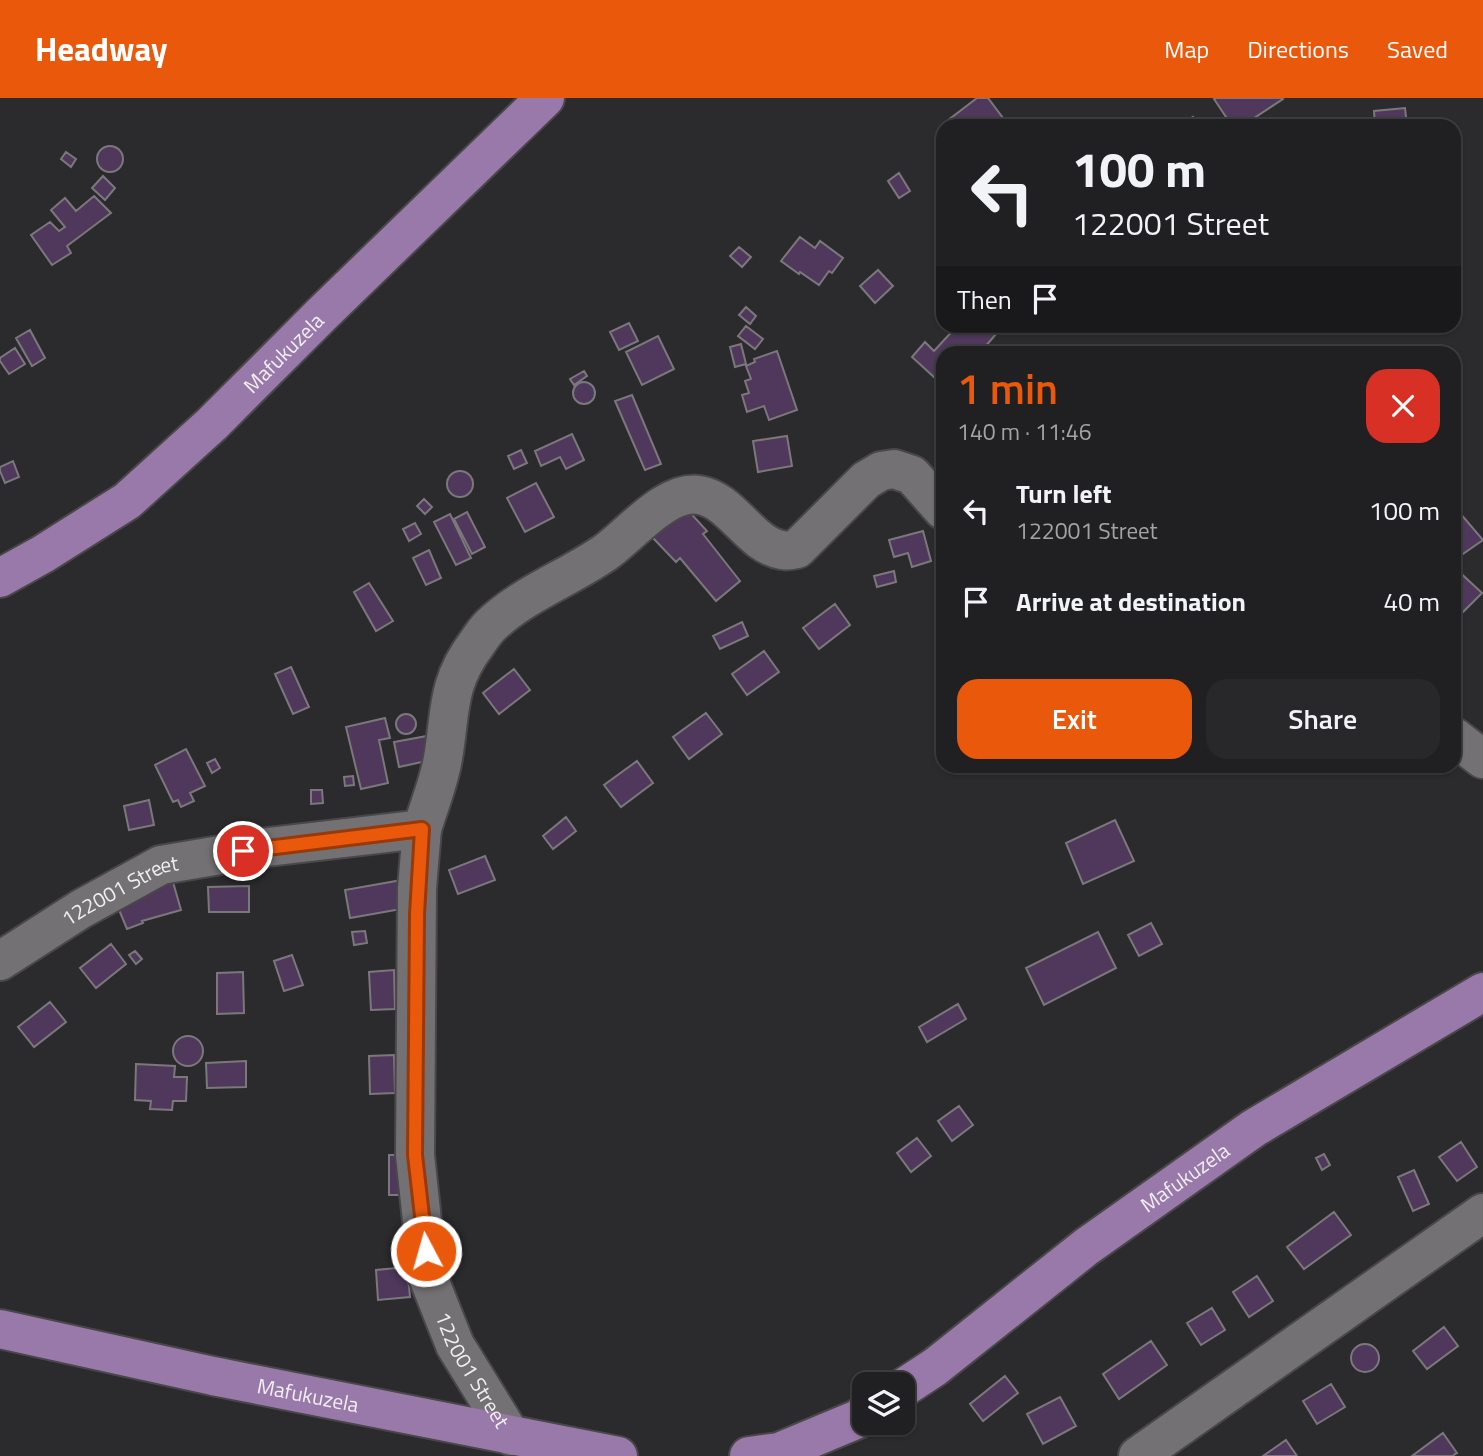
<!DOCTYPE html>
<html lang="en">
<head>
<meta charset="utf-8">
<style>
	body { margin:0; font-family:"Titillium Web",sans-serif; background:#28282a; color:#f1f3f6; height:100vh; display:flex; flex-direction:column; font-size:26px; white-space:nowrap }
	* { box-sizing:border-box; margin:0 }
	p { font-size:23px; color:#a2a3a5 }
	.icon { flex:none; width:38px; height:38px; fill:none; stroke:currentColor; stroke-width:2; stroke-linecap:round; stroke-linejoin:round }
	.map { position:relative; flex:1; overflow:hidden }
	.panel { position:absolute; left:936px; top:248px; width:525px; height:427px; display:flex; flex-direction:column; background:#202022; border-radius:21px; box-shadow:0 2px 5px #0004,0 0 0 2px #3d3e40 }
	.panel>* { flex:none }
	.top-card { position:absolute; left:936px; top:21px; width:525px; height:214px; border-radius:21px; box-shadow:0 2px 5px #0004,0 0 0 2px #3d3e40; background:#202022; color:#f1f3f6; overflow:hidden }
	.tools { position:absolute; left:852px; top:1274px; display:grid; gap:14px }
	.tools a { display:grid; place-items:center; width:63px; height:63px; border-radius:14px; background:#202022; box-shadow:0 2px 5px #0004,0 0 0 2px #3d3e40; font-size:35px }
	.pin { position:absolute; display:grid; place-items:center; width:60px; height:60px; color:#fff; margin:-30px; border:4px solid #fff; border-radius:50%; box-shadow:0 2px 7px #0007 }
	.me { position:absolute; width:77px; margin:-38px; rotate:354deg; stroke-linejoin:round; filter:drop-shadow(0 0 5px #0008) }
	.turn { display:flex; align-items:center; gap:24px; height:147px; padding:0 21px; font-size:32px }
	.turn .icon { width:91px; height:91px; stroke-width:2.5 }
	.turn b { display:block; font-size:49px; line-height:60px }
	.then { display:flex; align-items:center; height:66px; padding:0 21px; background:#0003; gap:14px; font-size:26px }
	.round { display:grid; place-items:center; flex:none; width:74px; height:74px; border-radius:21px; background:#28282a }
	.overview { display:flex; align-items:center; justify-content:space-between; height:119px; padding:0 21px }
	h1 { font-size:42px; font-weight:600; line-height:52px; color:#ea580c }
	.primary-button { display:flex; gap:14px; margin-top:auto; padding:14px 21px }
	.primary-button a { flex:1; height:80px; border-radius:21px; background:#ea580c; color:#fff; font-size:28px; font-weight:600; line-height:80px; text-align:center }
	.primary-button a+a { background:#28282a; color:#f1f3f6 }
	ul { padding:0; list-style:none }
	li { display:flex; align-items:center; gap:21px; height:91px; padding:0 21px }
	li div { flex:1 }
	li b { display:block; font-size:26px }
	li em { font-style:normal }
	header { display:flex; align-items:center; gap:42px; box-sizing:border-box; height:98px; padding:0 35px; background:#ea580c; color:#fff }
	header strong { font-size:33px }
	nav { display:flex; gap:38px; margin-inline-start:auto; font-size:24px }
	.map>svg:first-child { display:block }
</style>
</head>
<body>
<header>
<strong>Headway</strong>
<nav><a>Map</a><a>Directions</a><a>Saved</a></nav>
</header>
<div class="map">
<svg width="1483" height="1358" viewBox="0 0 1483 1358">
	<rect width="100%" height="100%" fill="#2b2a2d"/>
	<!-- building -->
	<path fill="#4f385b" stroke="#7a787b" stroke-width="2" d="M977 0H988L1009 28H951L947 23Z
		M1216 0H1282L1283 1 1242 28H1232L1214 1Z
		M1405 10 1407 28H1375L1374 13Z
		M1193 19 1198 28H1179Z
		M97 61a13 13 0 1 1 26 0a13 13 0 1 1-26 0Z
		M66 54 76 61 71 69 61 61Z
		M899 75 910 93 899 100 888 83Z
		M103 78 115 90 105 102 92 90Z
		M94 98 111 115 67 148 71 155 52 167 31 137 50 124 59 133 65 129 51 112 65 100 76 113Z
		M800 139 815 150 820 143 843 160 832 175 829 173 819 187 800 174 799 176 781 163Z
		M739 149 751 159 742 169 730 158Z
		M878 172 893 188 875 205 860 188Z
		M746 209 756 218 750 226 739 217Z
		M629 225 638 243 619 252 610 234Z
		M746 228 763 241 755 251 738 238Z
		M957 228H987L996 236 979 256H943V270L935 280 912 259 925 244 934 253Z
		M30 232 45 260 32 268 16 240Z
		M658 238 674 271 642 287 626 254Z
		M741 246 746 266 735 269 730 249Z
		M15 250 25 266 9 276 0 263V260Z
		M777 253 797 312 769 322 764 308 747 314 742 297 749 295 745 283 751 281 746 268 755 264 754 261Z
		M584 273 587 278 574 287 570 281Z
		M573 295a11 11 0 1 1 22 0a11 11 0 1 1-22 0Z
		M632 297 661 366 645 372 615 303Z
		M572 336 584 362 566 371 560 359 541 368 535 353Z
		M787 338 792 368 758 374 753 343Z
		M521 352 527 365 514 371 508 358Z
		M13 363 19 379 5 385 0 373V369Z
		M447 386a13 13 0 1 1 26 0a13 13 0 1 1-26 0Z
		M536 385 554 419 525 434 507 400Z
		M424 401 432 409 425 416 417 408Z
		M684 408 707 433 703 436 740 483 716 503 680 460 676 464 652 439Z
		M1454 408 1483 442 1457 460 1454 458Z
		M467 414 485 449 472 456 454 421Z
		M450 416 471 460 456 467 434 424Z
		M415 425 421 436 409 443 403 431Z
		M923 433 931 463 912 469 908 455 894 459 889 442Z
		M429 452 441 480 426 487 413 460Z
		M1454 469 1482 495 1454 523Z
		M894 473 896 484 877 489 874 478Z
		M369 485 393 523 376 533 354 494Z
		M835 506 850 527 819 551 803 530Z
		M742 524 748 538 720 551 713 538Z
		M764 553 779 574 747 597 732 576Z
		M291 569 309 609 293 616 275 576Z
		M514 571 530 592 499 616 483 595Z
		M706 615 722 636 689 661 673 639Z
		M396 626a10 10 0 1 1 20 0a10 10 0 1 1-20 0Z
		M385 620 390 640 379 642 388 685 361 691 346 629Z
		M427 638 431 662 399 669 394 644Z
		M186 651 205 688 190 695 194 703 181 709 178 702 173 704 155 667Z
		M215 661 220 670 212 675 207 665Z
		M637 663 653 685 621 709 604 687Z
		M353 678 354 687 345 688 344 679Z
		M311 692H322L323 705 311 706Z
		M149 702 154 727 129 732 124 708Z
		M566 719 576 733 553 751 543 738Z
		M1115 722 1134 763 1083 786 1066 745Z
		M485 758 495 782 458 796 449 772Z
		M402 782 407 810 350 820 345 792Z
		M173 784 181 812 142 823 143 825 127 831 117 807 131 796Z
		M249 788V814H209L208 789Z
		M1151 825 1162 846 1139 858 1128 837Z
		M365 833 367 845 354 847 352 834Z
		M1098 834 1116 870 1044 907 1026 870Z
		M111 846 126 866 96 890 80 870Z
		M135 853 142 861 136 866 129 857Z
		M292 857 303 887 284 893 274 863Z
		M394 872 395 911 371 912 369 874Z
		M243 874 244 915 217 916V875Z
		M50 904 66 924 34 949 18 929Z
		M958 906 966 921 927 944 919 929Z
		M173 953a15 15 0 1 1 30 0a15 15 0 1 1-30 0Z
		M394 957 395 995 370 996 369 958Z
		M246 963V989L207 990 206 965Z
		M136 966 175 968 174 979H187L186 1003H173L172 1012 150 1011 151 1003 135 1002Z
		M959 1008 973 1027 952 1043 938 1023Z
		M917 1040 931 1058 911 1074 897 1055Z
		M1461 1044 1477 1069 1457 1083 1439 1059Z
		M1324 1056 1330 1067 1322 1072 1316 1060Z
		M389 1057H415V1097H389Z
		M1414 1072 1429 1106 1413 1113 1398 1079Z
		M1334 1114 1351 1137 1304 1171 1287 1149Z
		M407 1169 410 1199 378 1202 376 1172Z
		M1257 1178 1273 1203 1249 1219 1233 1194Z
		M1212 1210 1225 1232 1201 1247 1187 1225Z
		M1444 1229 1458 1248 1427 1271 1413 1253Z
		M1151 1243 1167 1267 1119 1301 1103 1276Z
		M1351 1260a14 14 0 1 1 28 0a14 14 0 1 1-28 0Z
		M1005 1278 1018 1295 983 1323 970 1306Z
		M1331 1286 1345 1309 1317 1326 1303 1303Z
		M1060 1299 1076 1328 1043 1346 1027 1316Z
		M1443 1335 1457 1355 1455 1356 1453 1358H1412Z
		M1286 1342 1297 1358H1263Z"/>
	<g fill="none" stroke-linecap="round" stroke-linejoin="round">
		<defs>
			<g id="minor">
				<path d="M1454 639 1483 661"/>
				<path d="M422 731C429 708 439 684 443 660 451 613 446 586 477 545 481 539 485 533 490 528 523 496 569 480 606 454 631 436 666 392 699 397 732 402 750 447 782 452 786 453 793 452 797 451L866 382 881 373 894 371 912 377 943 412"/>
				<path id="s1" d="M0 863 81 811 161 767 268 749 422 731 417 790 415 1057 428 1179 455 1247 511 1338"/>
				<path d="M1138 1358 1483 1115"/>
			</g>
			<g id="major">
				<path id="s2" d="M0 480 43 456 127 403 212 326 322 216 545 0"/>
				<path id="s3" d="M0 1231 213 1278 618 1358"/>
				<path id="s4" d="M903 1290 935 1269 1086 1149 1254 1030 1483 894"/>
				<path d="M749 1358 779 1354 858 1321 864 1316"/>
			</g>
		</defs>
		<!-- minor casing -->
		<use href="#minor" stroke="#49474a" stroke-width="42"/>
		<!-- major casing -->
		<use href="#major" stroke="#49474a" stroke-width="42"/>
		<!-- minor -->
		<use href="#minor" stroke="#747175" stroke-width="38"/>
		<!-- major -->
		<use href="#major" stroke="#9979aa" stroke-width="38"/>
	</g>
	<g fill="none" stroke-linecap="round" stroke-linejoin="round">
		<defs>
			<path id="route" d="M243 753 422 731 417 816 415 1057 426 1153"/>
		</defs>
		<!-- route casing -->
		<use href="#route" stroke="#983908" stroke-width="18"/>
		<!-- route -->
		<use href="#route" stroke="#ea580c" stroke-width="12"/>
	</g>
	<g text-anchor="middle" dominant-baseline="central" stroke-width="7" stroke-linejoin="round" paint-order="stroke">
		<!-- street labels -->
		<g font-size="21" fill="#f0eef0" stroke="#131314">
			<text stroke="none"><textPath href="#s2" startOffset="364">Mafukuzela</textPath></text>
			<text stroke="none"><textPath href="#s1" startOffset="140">122001 Street</textPath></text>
			<text stroke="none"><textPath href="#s4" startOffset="352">Mafukuzela</textPath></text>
			<text stroke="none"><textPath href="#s1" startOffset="1003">122001 Street</textPath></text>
			<text stroke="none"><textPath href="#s3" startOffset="315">Mafukuzela</textPath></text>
		</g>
	</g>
</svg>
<div class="tools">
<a><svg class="icon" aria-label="layers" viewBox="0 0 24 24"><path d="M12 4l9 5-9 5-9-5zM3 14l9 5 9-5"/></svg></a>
</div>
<div class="pin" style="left:243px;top:753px;background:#d93025"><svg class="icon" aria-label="arrive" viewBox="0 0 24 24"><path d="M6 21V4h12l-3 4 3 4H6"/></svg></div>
<svg class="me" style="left:426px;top:1153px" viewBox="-20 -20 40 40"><circle r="17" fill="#ea580c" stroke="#fff" stroke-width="3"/><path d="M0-11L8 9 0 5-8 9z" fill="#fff"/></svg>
<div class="top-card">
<div class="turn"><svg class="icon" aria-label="left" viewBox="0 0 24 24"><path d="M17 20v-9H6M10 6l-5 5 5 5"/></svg><div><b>100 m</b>122001 Street</div></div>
<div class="then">Then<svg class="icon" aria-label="arrive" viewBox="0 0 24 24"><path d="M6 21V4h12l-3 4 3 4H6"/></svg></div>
</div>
<section class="panel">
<div class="overview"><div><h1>1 min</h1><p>140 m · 11:46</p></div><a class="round" style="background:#d93025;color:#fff"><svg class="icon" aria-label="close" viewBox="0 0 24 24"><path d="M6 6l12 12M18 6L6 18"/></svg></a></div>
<ul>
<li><svg class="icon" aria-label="left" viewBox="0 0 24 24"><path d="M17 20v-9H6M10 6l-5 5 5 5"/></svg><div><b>Turn left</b><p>122001 Street</p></div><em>100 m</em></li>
<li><svg class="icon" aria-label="arrive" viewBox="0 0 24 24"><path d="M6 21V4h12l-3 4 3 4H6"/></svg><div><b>Arrive at destination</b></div><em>40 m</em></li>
</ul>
<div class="primary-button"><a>Exit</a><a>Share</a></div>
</section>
</div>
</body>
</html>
